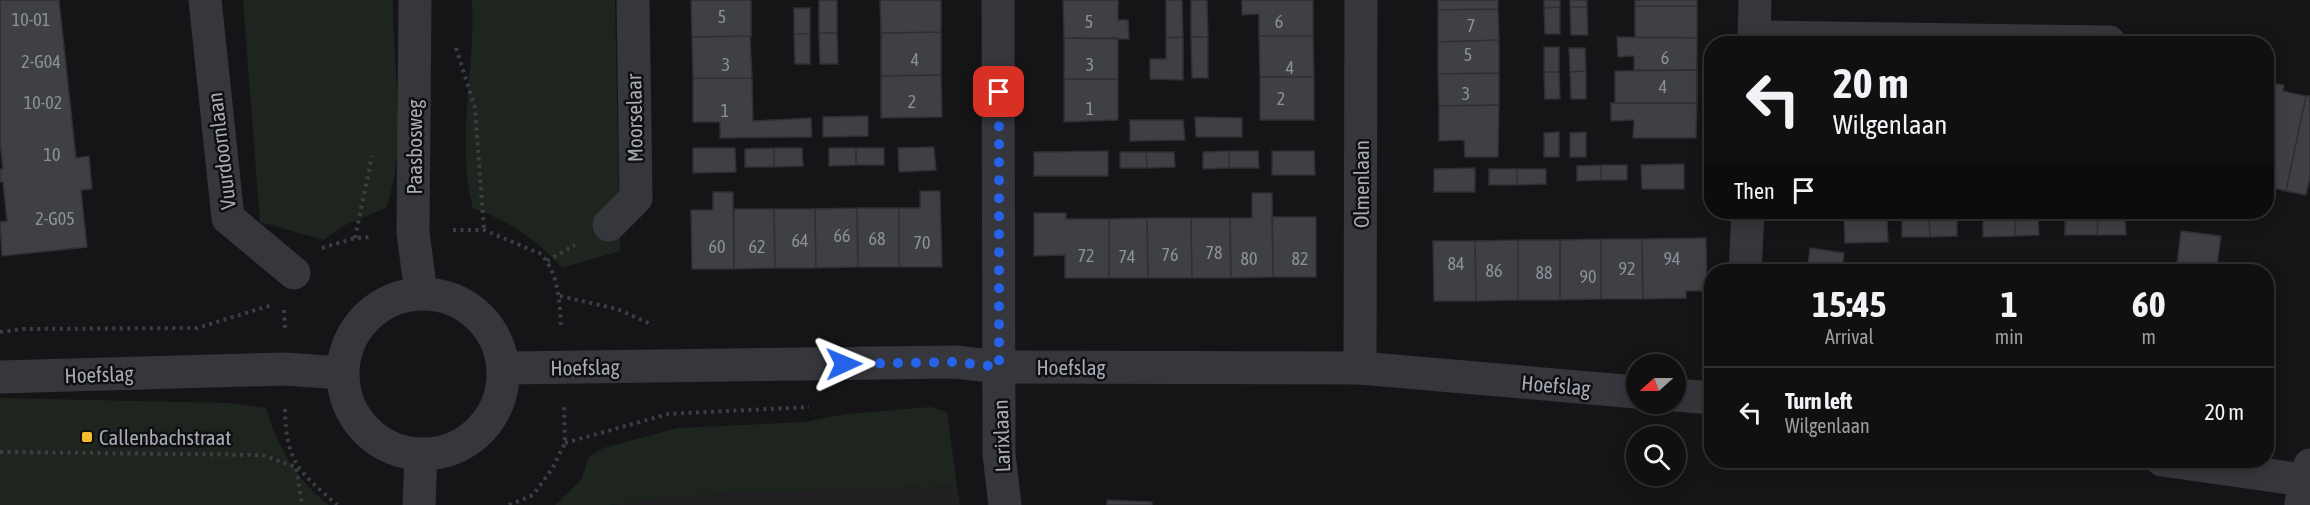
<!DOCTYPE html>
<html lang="en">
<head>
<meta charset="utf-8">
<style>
	body { margin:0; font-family:"Asap Condensed",sans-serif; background:#1e1e1f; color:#f1f3f6; height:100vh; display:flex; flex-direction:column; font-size:22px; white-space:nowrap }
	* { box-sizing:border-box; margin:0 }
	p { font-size:20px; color:#9c9d9f }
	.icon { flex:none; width:33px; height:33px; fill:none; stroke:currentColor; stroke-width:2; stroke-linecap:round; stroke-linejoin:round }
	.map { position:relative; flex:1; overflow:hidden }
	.details { position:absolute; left:1704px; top:264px; width:570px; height:204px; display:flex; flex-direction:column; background:#101011; border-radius:24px; box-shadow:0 3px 15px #0003,0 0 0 2px #303031 }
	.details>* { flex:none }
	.top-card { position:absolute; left:1704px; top:36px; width:570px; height:183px; border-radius:24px; box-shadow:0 3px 15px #0003,0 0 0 2px #303031; background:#101011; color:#f1f3f6; overflow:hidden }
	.needle { width:39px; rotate:249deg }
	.buttons { position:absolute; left:1626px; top:354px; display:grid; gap:12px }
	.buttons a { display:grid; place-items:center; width:60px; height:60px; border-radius:50%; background:#101011; box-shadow:0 3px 15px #0003,0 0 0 2px #303031; font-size:30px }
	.pin { position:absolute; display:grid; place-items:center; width:51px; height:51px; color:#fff; margin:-26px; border-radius:12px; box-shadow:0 3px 9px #0006 }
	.me { position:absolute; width:66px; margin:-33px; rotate:89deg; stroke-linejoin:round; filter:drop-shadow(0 0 4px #0008) }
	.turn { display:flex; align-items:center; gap:21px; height:126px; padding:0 30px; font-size:27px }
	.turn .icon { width:78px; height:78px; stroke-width:2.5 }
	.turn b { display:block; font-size:42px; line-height:51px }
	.then { display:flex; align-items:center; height:57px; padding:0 30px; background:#0003; gap:12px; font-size:22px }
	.eta { display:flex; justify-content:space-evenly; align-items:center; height:102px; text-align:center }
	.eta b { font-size:36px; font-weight:700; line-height:42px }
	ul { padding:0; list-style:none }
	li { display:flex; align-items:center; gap:18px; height:90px; padding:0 30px; border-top:2px solid #303031 }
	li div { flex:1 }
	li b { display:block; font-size:22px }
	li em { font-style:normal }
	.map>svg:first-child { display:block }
</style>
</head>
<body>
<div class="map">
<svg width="2310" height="505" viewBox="0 0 2310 505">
	<rect width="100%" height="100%" fill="#151517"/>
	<!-- built -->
	<path fill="#212124" d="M957 486 960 505H610L703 494Z"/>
	<!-- green -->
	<path fill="#1d251e" d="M243 0H393C392 65 409 147 386 208L343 226 324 240 260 222Z
		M472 0H615L620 251 562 268C537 239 510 222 473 208 455 141 476 68 472 0Z
		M0 398 230 403 266 408C278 447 296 480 329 505H0Z
		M931 407 947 412 957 486 703 494 610 505H555L581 480 589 457 603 448 678 428 804 422 846 414Z"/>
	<!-- building -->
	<path fill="#3f4044" stroke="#2f2f33" stroke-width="1.5" d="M0 0H59L76 158 89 156 92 189 81 190 87 247 2 256 0 222 7 221 3 182H0V169H3L0 143Z
		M691 0H751V36L692 37Z
		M819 0H837V33H819Z
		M880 0H941V32L881 33Z
		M1063 0H1118V20H1128L1129 39 1064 38Z
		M1166 0H1182L1183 37 1166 38Z
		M1191 0H1207L1208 37H1191Z
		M1242 0H1313V36H1259V14L1242 15Z
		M1438 0H1498V9L1438 10Z
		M1544 0H1560V7L1544 8Z
		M1570 0H1587V7H1570Z
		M1635 0H1697V6H1635Z
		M1635 6H1697V38L1635 37Z
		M1560 7V34H1545L1544 8Z
		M1570 7H1587L1588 35H1571Z
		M794 8H810V34H794Z
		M1498 9 1499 40 1438 42V10Z
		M941 32V75L881 76V33Z
		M819 33H837L838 64H820Z
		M794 34H810V64H795Z
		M750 36 752 78H693L692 37Z
		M1259 36H1313L1314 77H1260Z
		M1183 37V80L1150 79V59H1166V38Z
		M1191 37H1208V78H1192Z
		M1617 37 1697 38V70H1634V56L1618 57Z
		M1064 38H1118V79H1064Z
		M1499 40V73L1438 74V42Z
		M1544 47H1559V72H1544Z
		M1569 48H1585L1586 71 1570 72Z
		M1697 70V103H1615V71Z
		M1586 71V99H1571L1570 72Z
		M1544 72H1559L1560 99H1545Z
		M1499 73V105L1439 106 1438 74Z
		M941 75 942 117 881 118V76Z
		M1260 77H1314V120H1260Z
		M693 78H752L753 121 811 118 812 137 720 138V122H693Z
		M1064 79H1118V120L1064 122Z
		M2268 82 2284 85 2283 91 2306 96 2286 191 2269 187 2275 158 2266 156Z
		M2306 96H2310V177L2306 195 2286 191Z
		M1611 103H1697L1696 138H1633L1634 120 1611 121Z
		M1499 105 1498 157H1465L1464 140 1439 141V106Z
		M868 116V136L823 137V117Z
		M1195 117 1242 118V137H1196Z
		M1130 120H1183L1185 140 1130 141Z
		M1559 132V157H1544V133Z
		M1586 132V157H1570V133Z
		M934 147 936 170 899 172 898 148Z
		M693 148H735L736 172 693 173Z
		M774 148V167H745V149Z
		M774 148H802L803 166 774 167Z
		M829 148H856V165L829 166Z
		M856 148H884V165H856Z
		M1108 151V176H1034V152Z
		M1229 151H1258L1259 168H1229Z
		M1229 151V168L1203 169V152Z
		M1272 151H1314L1315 175H1272Z
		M1120 152H1146L1147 168H1120Z
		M1146 152H1174L1175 167 1147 168Z
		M1684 164V189H1642L1641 165Z
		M1601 165V180L1577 181V166Z
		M1601 165H1627V180H1601Z
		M1475 168V192H1434V169Z
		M1489 169H1517V185H1489Z
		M1517 169H1546V184L1517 185Z
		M920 191H940L942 267H899V208H920Z
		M713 192H733L734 269H692L691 210H713Z
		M1252 193H1272L1273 277 1231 278 1230 218H1252Z
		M857 208H899V267H858Z
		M857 208 858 267 816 268 815 209Z
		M734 209H774L775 268 734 269Z
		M774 209H815L816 268H775Z
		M1034 213H1066V219H1109V278H1065V255L1034 256Z
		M1272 217H1316V277H1273Z
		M1147 218H1191L1192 278H1148Z
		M1147 218 1148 278H1109V219Z
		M1191 218H1230L1231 278H1192Z
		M1887 218 1888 242 1845 243 1844 220Z
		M1957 218V236L1930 237 1929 219Z
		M1983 218H2016L2015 236 1983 237Z
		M2016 218H2038L2039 235 2015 236Z
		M1902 219H1929L1930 237H1902Z
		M2065 219 2098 220 2097 235H2065Z
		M2098 220H2125L2126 235H2097Z
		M2181 231 2221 236 2216 272H2176Z
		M1706 238 1707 291H1686V298L1643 299 1642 239Z
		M1601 239V299L1560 300V240Z
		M1601 239H1642L1643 299H1601Z
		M1518 240H1560V300H1518Z
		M1518 240V300L1476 301 1475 241Z
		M1433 241H1475L1476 301H1434Z
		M1810 248 1844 253 1842 272H1807Z
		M1107 500 1152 502V505H1107Z"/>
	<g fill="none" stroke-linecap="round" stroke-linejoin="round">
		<!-- path -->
		<path stroke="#3c3e43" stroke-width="4" stroke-dasharray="3 4.5" stroke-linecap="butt" d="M456 48 475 108 484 230
			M453 230H484L541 254C559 274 560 303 561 329
			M355 238 372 156
			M322 248 355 238 373 237
			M547 261 575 245
			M560 296 617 309 653 325
			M284 310 285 329
			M0 332 23 329 197 328 272 305
			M285 409C286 463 299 471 337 505
			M565 443 668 414 809 407
			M0 452 262 455 296 467 302 505
			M509 505 533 495 552 469 565 443 564 405"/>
		<!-- minor -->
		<path stroke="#36373c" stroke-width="33" d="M205 0 228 218 294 273
			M998 0 999 454 1005 505
			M1754 37 2109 42
			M1754 44 1755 0
			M609 225 636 198 633 0
			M1745 272 1748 212
			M1360 368 1361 0
			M2301 505 2304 481 2310 465"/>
		<!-- tertiary -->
		<path stroke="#36373c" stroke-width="33" d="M415 0 413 233 421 293
			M343 374a80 80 0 1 1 160 0a80 80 0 1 1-160 0Z
			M504 368 956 362 999 367 1360 368 1636 392
			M0 377 285 369 342 373
			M1676 395 1712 398
			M2162 460 2310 481
			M419 505 421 455"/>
	</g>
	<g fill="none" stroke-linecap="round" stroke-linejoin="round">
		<!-- route -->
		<path stroke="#2563eb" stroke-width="10" stroke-dasharray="0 18" d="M844 364 956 362 999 367V92"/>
	</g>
	<!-- markers -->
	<rect fill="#f6bd2e" stroke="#101012" stroke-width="2" x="81" y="431" width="12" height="12" rx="3"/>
	<g text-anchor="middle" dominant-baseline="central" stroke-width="5" stroke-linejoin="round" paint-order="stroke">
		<!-- number labels -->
		<g font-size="18" fill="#8d909a">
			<text x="722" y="16">5</text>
			<text x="31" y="19">10-01</text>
			<text x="1089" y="21">5</text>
			<text x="1279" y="21">6</text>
			<text x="1471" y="25">7</text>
			<text x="1468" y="54">5</text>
			<text x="1665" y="57">6</text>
			<text x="915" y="59">4</text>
			<text x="41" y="61">2-G04</text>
			<text x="726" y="64">3</text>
			<text x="1090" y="64">3</text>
			<text x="1290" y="67">4</text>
			<text x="1663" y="86">4</text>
			<text x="1466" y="93">3</text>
			<text x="1281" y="98">2</text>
			<text x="912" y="101">2</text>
			<text x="43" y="102">10-02</text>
			<text x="1090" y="108">1</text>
			<text x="725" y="110">1</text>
			<text x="52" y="154">10</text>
			<text x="55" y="218">2-G05</text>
			<text x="842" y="235">66</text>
			<text x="877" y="238">68</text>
			<text x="800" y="240">64</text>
			<text x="922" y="242">70</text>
			<text x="717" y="246">60</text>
			<text x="757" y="246">62</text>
			<text x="1214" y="252">78</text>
			<text x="1170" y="254">76</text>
			<text x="1086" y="255">72</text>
			<text x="1127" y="256">74</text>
			<text x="1249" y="258">80</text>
			<text x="1300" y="258">82</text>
			<text x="1672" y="258">94</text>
			<text x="1456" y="263">84</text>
			<text x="1627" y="268">92</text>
			<text x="1494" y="270">86</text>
			<text x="1544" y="272">88</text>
			<text x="1588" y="276">90</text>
		</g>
		<!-- street labels -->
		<g font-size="21" fill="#a7abb7" stroke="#101012">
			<text transform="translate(634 118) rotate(-91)">Moorselaar</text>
			<text transform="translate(414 147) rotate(-90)">Paasbosweg</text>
			<text transform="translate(221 151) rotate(-97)">Vuurdoornlaan</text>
			<text transform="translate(1361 184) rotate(-90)">Olmenlaan</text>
			<text transform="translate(585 367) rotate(-1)">Hoefslag</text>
			<text x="1071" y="367">Hoefslag</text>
			<text transform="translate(99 374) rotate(-2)">Hoefslag</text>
			<text transform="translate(1556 385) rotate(5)">Hoefslag</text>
			<text transform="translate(1001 436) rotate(-92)">Larixlaan</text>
		</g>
		<!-- poi labels -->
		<g font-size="21" fill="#a7abb7" stroke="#101012" text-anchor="start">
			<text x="99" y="437">Callenbachstraat</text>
		</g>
	</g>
</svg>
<div class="buttons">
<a><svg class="needle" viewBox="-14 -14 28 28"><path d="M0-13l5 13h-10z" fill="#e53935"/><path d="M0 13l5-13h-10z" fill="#9c9d9f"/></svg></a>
<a><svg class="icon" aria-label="search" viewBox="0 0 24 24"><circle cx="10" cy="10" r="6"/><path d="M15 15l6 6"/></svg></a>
</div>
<div class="pin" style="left:999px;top:92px;background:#d93025"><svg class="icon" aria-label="arrive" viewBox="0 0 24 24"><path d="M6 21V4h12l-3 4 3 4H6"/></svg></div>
<svg class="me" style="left:844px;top:364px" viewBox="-20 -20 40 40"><path d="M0-17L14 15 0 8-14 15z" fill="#2563eb" stroke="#fff" stroke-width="4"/></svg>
<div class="top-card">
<div class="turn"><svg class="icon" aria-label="left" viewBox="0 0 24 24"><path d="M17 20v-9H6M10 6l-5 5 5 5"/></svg><div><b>20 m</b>Wilgenlaan</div></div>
<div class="then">Then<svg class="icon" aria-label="arrive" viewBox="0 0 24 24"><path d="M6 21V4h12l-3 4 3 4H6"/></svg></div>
</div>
<section class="details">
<div class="eta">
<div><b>15:45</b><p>Arrival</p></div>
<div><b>1</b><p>min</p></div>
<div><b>60</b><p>m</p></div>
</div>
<ul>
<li><svg class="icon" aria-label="left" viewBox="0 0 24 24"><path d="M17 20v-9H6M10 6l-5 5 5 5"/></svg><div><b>Turn left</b><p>Wilgenlaan</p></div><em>20 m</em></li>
</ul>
</section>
</div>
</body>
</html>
